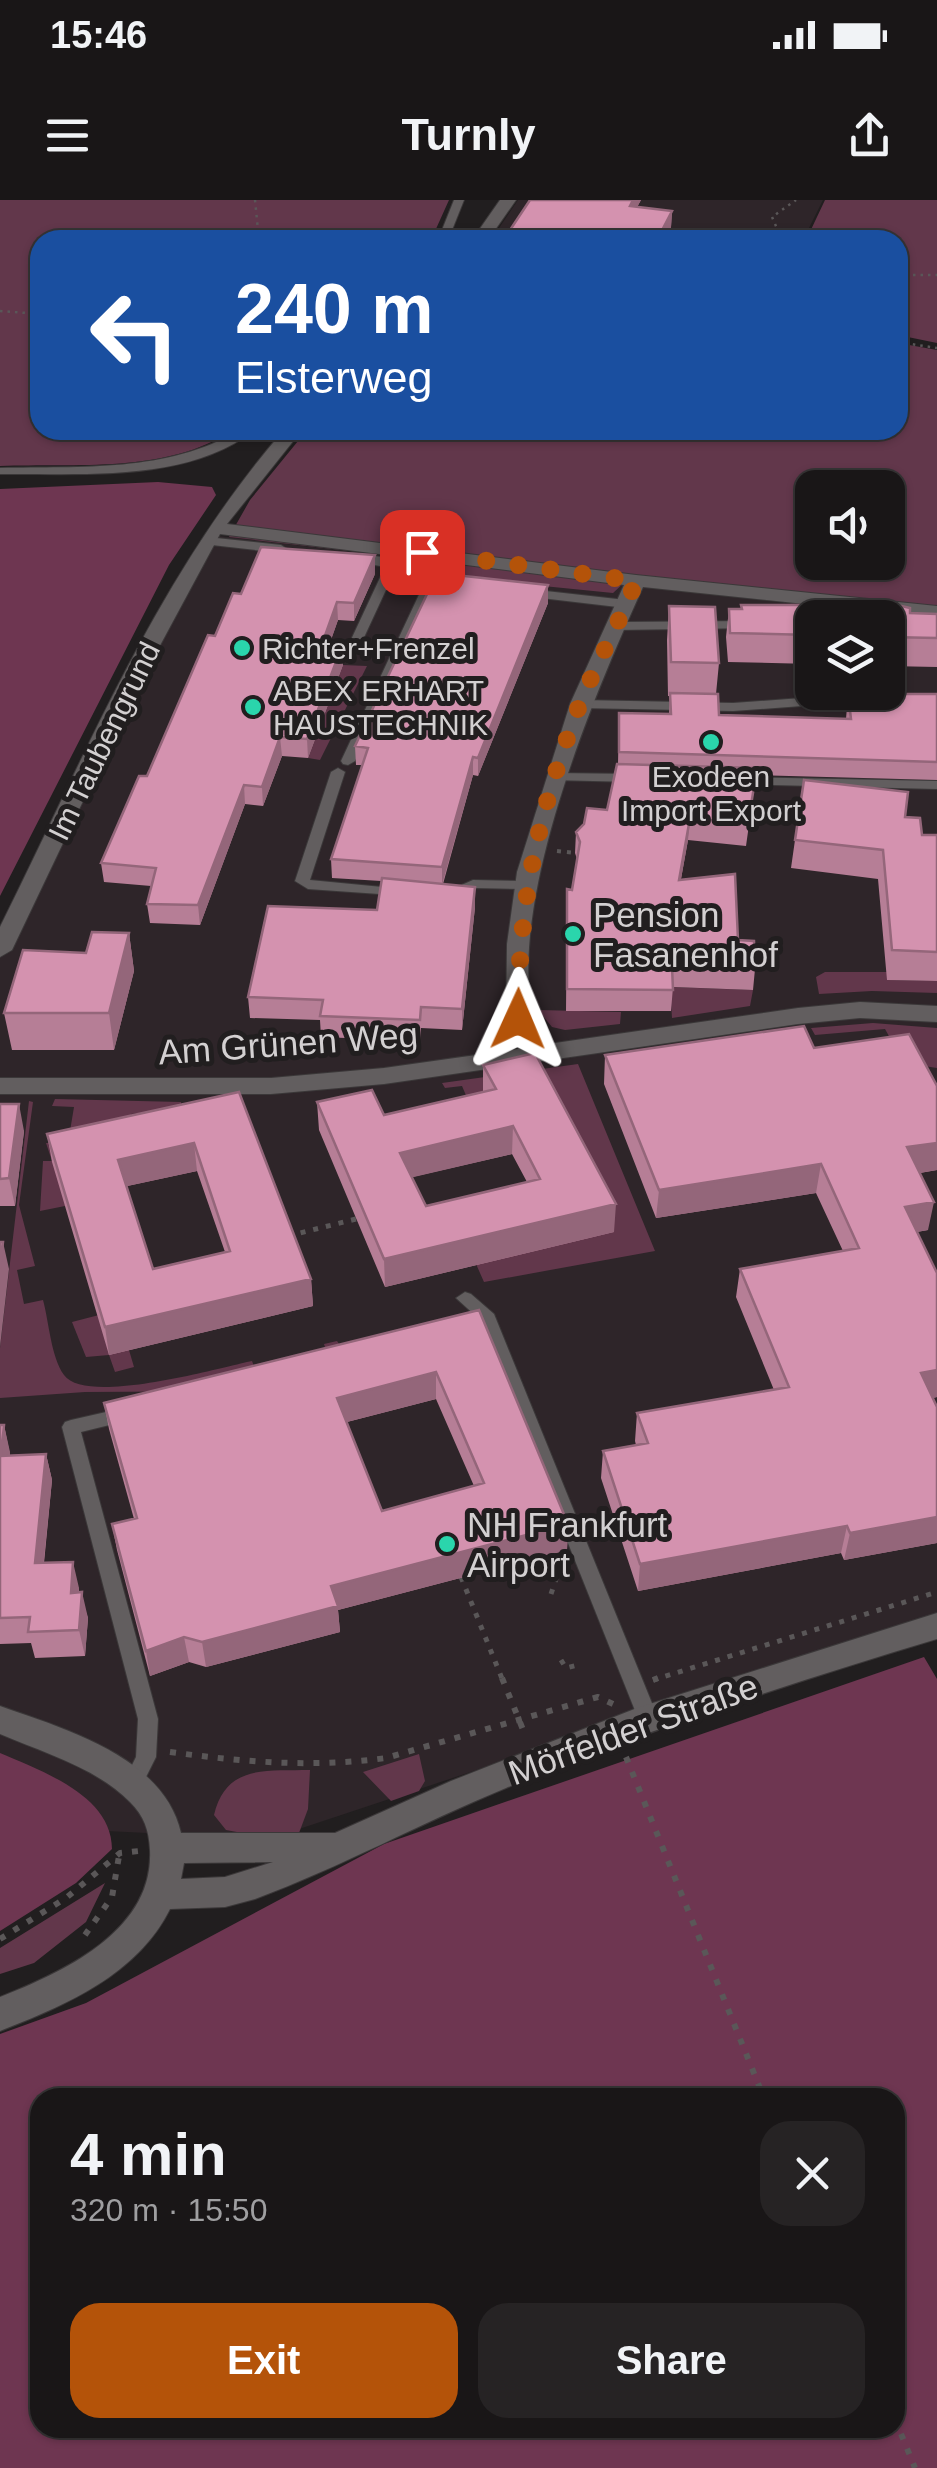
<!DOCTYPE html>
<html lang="en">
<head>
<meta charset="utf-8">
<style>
	body { margin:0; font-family:Helvetica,sans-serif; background:#262324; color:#f1f3f6; height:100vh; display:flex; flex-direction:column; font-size:38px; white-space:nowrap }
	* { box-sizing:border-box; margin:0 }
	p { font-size:32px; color:#9f9fa1 }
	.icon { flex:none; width:55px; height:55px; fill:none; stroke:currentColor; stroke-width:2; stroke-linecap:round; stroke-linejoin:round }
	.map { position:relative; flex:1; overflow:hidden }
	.drawer { position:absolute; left:30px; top:1888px; width:875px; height:350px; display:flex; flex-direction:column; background:#191617; border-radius:30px; box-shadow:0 2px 8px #0004,0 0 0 2px #373536 }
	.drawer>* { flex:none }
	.hud { position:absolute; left:30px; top:30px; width:878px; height:210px; border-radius:30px; box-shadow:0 2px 8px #0004,0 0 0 2px #373536; background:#1a4fa0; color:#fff; overflow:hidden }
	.tools { position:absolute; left:795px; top:270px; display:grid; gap:20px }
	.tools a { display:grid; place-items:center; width:110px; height:110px; border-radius:20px; background:#191617; box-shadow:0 2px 8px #0004,0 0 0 2px #373536; font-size:50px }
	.pin { position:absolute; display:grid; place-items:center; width:85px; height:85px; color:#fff; margin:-42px; border-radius:20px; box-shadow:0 5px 15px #0006 }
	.me { position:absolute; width:110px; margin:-55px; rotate:1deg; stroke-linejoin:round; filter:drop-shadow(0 0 8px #0008) }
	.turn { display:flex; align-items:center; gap:35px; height:210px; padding:0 40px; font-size:45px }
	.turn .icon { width:130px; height:130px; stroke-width:2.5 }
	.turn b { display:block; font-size:70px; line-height:85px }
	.round { display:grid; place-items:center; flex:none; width:105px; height:105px; border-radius:30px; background:#262324 }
	.overview { display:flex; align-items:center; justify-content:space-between; height:170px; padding:0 40px }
	h1 { font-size:60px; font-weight:700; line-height:75px }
	.button { display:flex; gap:20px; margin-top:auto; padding:20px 40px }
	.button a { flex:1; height:115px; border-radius:30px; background:#b45309; color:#fff; font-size:40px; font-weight:700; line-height:115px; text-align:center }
	.button a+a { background:#262324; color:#f1f3f6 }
	.status { display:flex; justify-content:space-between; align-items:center; height:70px; padding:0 50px; background:#191617; direction:ltr }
	.status svg { height:28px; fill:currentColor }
	header { display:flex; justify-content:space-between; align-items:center; height:130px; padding:0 40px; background:#191617; font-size:45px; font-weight:700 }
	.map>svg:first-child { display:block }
</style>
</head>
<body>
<div class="status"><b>15:46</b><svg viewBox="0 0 49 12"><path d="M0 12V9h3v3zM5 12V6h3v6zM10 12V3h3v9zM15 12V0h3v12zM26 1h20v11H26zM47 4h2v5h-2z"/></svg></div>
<header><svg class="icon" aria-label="menu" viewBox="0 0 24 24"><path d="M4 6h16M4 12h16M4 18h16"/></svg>Turnly<svg class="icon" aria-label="share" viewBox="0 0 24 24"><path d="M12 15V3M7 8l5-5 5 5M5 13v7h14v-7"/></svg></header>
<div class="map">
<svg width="937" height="2268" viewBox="0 0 937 2268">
	<rect width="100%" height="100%" fill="#211e1f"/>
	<!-- built -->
	<path fill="#2e2529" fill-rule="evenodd" d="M518 0H823L803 40H491Z
		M211 335 937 421V1417L269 1639 106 1631 0 1557V750ZM812 418H888V492H812Z"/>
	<!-- green -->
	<path fill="#62374b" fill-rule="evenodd" d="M0 0H449L431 40H40V230H232C169 274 74 263 0 266Z
		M825 0H937V143L898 135V40H782L780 35 808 36Z
		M898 143 937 150V423L626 381 613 393 414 373 420 359 229 337 250 300 307 230H898ZM812 288H888V362H812Z
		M343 465 367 466 320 560 308 558Z
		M825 772H887L888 780 937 781V793L872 791 819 794 816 777Z
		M670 787 753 790 750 806 672 818Z
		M538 810 621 812 620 824 565 830 552 827Z
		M873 823 937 828V868L904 863 885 829 815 835 811 828Z
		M578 864 655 1051 484 1082 476 1064 613 1032 471 907 462 886 445 888 442 883Z
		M55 899 181 902 182 908 131 914 129 945 65 1006 40 1011 43 961H52L46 943H68L74 907 52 906Z
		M29 901 33 902 19 1005 35 1066 17 1070 24 1104 43 1100C49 1122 51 1157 64 1175 86 1206 218 1168 252 1161L257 1174 328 1157 324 1144 337 1141 344 1151 257 1191 85 1192 0 1198V1148Z
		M99 1115 129 1150 134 1167 115 1172 109 1155 86 1157 72 1122Z
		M419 1554 425 1581 419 1591 391 1601 363 1572Z
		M310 1570 308 1609 299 1633 253 1635 226 1630 214 1615C226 1564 267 1571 310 1570Z
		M105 1683 86 1722 34 1763 0 1774V1748Z"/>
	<!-- forest -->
	<path fill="#6e3651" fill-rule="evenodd" d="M158 282 212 287 216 295 169 365 0 696V289Z
		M924 1457 937 1479V2268H0V1834L86 1803 384 1644ZM40 1898H895V2228H40Z
		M0 1553C41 1571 112 1595 112 1649L76 1683 0 1731Z"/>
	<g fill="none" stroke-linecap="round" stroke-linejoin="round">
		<defs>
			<path id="service" d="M454 0H464L448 40H438Z
				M240 230H254C189 283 79 273 0 274V268C82 266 166 273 240 230Z
				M207 337 281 345 287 349 281 353 203 344 201 341Z
				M352 353 390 358 397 366 354 459 348 463 342 459 385 367 348 360 346 357Z
				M430 380 452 379 458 383 452 387H435L355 561 348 565 343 564 341 561 424 384Z
				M528 389 626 400 632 404 626 408 524 396 522 393Z
				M751 421 757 425 755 428 616 430 610 426 616 422Z
				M815 497 867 499 874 503 867 507 815 505 733 511 580 508 573 504 580 500 733 503Z
				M338 568 345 572 310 680 403 689 408 690V696L308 689 295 681 331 572Z
				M555 573 635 574 642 578 635 582 550 580V574Z
				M736 577 937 581V589L731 584 729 581Z
				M473 680 526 681 533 685 526 689 475 688 448 698 441 694Z
				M465 1092 471 1094 494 1114 658 1518 655 1524 648 1527 641 1524 638 1518 478 1118 456 1098Z
				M128 1207 134 1209 137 1214 134 1219 81 1232 158 1519 156 1557 139 1591 132 1594 125 1591 122 1585 136 1557 138 1519 62 1227 65 1222 71 1220Z"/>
			<path id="minor" d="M500 0H516L488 40H472Z
				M284 230H302L227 324 636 375 937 406V418L643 387C593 497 493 730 541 845L798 808 860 802 937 806V822L860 818 798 824 384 884 271 894H0V878H271L384 868 518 849 506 819 507 744 517 672 570 504 624 385 220 334 136 490 12 750 0 757V727C86 555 157 376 284 230Z
				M937 1413V1439C791 1483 647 1530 506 1588 421 1623 341 1667 255 1699L225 1707 170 1709C137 1775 66 1805 0 1831V1797C63 1772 154 1731 150 1650 149 1630 144 1616 130 1602 95 1567 44 1553 0 1534V1506C65 1529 164 1557 181 1633H335L451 1581 637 1508ZM273 1662 225 1677 181 1679 184 1663Z"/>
		</defs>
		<!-- service casing -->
		<use href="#service" stroke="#3b3839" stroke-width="2"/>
		<!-- minor casing -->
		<use href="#minor" stroke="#3b3839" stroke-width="2"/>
		<!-- path-far3 -->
		<path stroke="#5a5758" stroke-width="2.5" stroke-dasharray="2.5 5" stroke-linecap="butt" d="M255 0 259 40
			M782 40 772 17 796 0
			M898 75H937
			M0 111 40 114
			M898 142 937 148
			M165 230V245"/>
		<!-- path-far2 -->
		<path stroke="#5a5758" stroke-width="4" stroke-dasharray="4 6" stroke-linecap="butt" d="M557 651 575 653"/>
		<!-- path-far1 -->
		<path stroke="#5a5758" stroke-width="5" stroke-dasharray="5 8" stroke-linecap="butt" d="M288 1036 360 1018
			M461 1377 503 1481
			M551 1394 556 1379 549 1359 559 1357
			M561 1460 566 1468 582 1464
			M653 1480 937 1392"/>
		<!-- path -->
		<path stroke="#5a5758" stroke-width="6" stroke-dasharray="6 10" stroke-linecap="butt" d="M502 1478 526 1537
			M653 1480 658 1478
			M170 1552C243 1562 313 1568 386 1558L598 1497 613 1504
			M626 1557 764 1898
			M85 1735 112 1697 119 1656
			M0 1739 66 1698 120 1653 139 1651
			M895 2219 915 2268"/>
		<!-- service -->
		<use href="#service" fill="#625e5f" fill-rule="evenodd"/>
		<!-- minor -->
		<use href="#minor" fill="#625e5f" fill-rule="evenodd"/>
	</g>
	<!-- wall -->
	<path fill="#b67e96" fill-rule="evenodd" d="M641 0 637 7 672 11 671 27 664 40H508V33Z
		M375 374 354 421 338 420 329 445 342 446 343 465 308 558 282 556 263 606 245 604 200 725 150 723 147 704 151 686 104 682 101 663 147 576 215 436Z
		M548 385V403L478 576 473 575 443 684 475 707 462 830 421 828 420 841 321 837 320 820 250 818 248 797 377 710 381 681 332 678 331 659 362 565H356L355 546Z
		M669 406 719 463 716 494 719 515 846 519 848 494H937V580L756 575 746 646 688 640 681 679 738 740 755 769 753 790 673 787 671 811H566L567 689 572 690 577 659 575 653 576 632 607 610 618 564 619 513 669 514 670 496H668L667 440Z
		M729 409 937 414V467L888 466V418H812V464L728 462 726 437Z
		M905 617 922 635H937V781L887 780 878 679 791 668 795 640Z
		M129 733 134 771 114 850H12L4 813 86 753Z
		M814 848 937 886V970L920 973 928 1030 917 1032 937 1197 933 1198 937 1207V1343L844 1360 841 1353 638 1391 601 1278 603 1251 636 1245 635 1241 637 1213 774 1190 736 1097 740 1069 843 1051 816 993 656 1018 604 884 605 855Z
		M483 865 614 1032 385 1087 319 930 317 902 384 915 483 892ZM512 954 527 982 426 1006 412 977Z
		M239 892 311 1079 313 1106 109 1155 52 962 47 934ZM197 971 225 1052 153 1069 127 986Z
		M0 904 24 931 15 1006H0Z
		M479 1110 568 1324 567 1350 338 1410 340 1432 206 1467 189 1462 150 1476 117 1350 112 1324 134 1319 109 1229 104 1203ZM436 1199 474 1286 382 1311 347 1222Z
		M0 1225H4L10 1255 46 1254 52 1280 44 1363 79 1388V1392L88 1418 85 1456 35 1458 31 1443 0 1444Z"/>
	<!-- shaded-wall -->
	<path fill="#94667a" d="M633 0H641L629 22 630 6Z
		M672 11 671 27 664 40H657Z
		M375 355V374L354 421V403Z
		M548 385V403L478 576V558Z
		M337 402 338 420 323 463 322 444Z
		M342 446 343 465 308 558 307 539Z
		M280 537 282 556 263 606 262 587Z
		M473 557V575L442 685V667Z
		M244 585 245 604 200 725 198 705Z
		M690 618 688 640 677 701 679 680Z
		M475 687V707L462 830V809Z
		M129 733 134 771 114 850 109 813Z
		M19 904 24 931 15 1006 9 978Z
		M513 926 512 954 401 980 400 953Z
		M194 943 197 971 123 987 118 960Z
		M937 943V970L901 976 907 947Z
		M821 964 816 993 656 1018 659 990Z
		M934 1002 928 1030 899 1035 905 1007Z
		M616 1004 614 1032 385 1087 384 1059Z
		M3 1042 9 1069 0 1147V1068Z
		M311 1079 313 1106 109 1155 105 1127Z
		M937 1170V1197L915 1201 921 1173Z
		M436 1172V1199L339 1224 337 1198Z
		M4 1225 10 1252 7 1282 1 1256Z
		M46 1254 52 1280 41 1389 35 1363Z
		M937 1317V1343L844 1360 850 1333Z
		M568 1324 567 1350 338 1410 340 1432 206 1467 202 1442 331 1386Z
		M847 1326 841 1353 638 1391 640 1364Z
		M73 1362 79 1388 77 1419 71 1393Z
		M82 1392 88 1418 85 1456 79 1430Z
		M184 1437 189 1462 150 1476 146 1451Z"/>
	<!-- building -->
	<path fill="#d492af" stroke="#94667a" stroke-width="2.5" fill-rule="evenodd" d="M530 0H633L630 6 672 11 657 40H571L508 33Z
		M261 347 375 355 354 403 337 402 322 444 342 446 307 539 280 537 262 587 244 585 198 705 147 704 156 668 101 663 139 576H147L208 435 215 436 233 393 241 394Z
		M437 373 548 385 478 558 473 557 442 667 331 659 368 548 355 546Z
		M819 401 889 403 910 408V413L937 414V438L888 437V418H812V435L730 433 729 409H742L741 405H816Z
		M669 406 715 407 719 463 671 462Z
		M670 493 718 494 719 515 851 519 848 494H937V562L619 552V513L671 514Z
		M617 564 757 568 748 624 690 618 679 680 735 674 738 740 754 741 755 769 672 766 673 790 567 789V689L572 690 580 642 576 632 584 624 587 608 607 610Z
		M804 580 908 592 905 617 920 618 922 635H937V752L892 750 883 650 795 640Z
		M382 678 475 687 462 809 421 807 420 820 320 816 323 800 248 797 268 706 377 710Z
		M92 732 129 733 109 813H4L23 750 86 753Z
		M804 826 814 848 909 834 937 886V943L907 947 934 1002 905 1007 937 1073V1170L921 1173 937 1207V1317L850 1333 847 1326 640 1364 603 1251 648 1243 637 1213 789 1187 740 1069 859 1048 821 964 659 990 605 855Z
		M535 853 616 1004 384 1059 317 902 372 890 384 915 496 889 483 865ZM513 926 540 979 426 1006 400 953Z
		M239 892 311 1079 105 1127 47 934ZM194 943 230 1051 153 1069 118 960Z
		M0 904H19L9 978 0 979Z
		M0 1042H3L0 1068Z
		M479 1110 568 1324 331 1386 338 1406 202 1442 184 1437 146 1451 112 1324 137 1318 104 1203ZM436 1172 484 1283 382 1311 337 1198Z
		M0 1225H4L1 1256 46 1254 35 1363 73 1362 71 1393 82 1392 79 1430 28 1432 30 1417 0 1418Z"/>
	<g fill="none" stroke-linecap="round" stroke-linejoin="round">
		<!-- route -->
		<path stroke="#b45309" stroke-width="18" stroke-dasharray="0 32.4" d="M422 352 636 381C619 424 596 464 579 506 537 617 519 701 518 819"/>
	</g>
	<!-- markers -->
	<g fill="#2ad5ac" stroke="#211e1f" stroke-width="4">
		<circle cx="242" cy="448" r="10"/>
		<circle cx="253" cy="507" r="10"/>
		<circle cx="711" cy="542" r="10"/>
		<circle cx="573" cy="734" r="10"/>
		<circle cx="447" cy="1344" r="10"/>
	</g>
	<g text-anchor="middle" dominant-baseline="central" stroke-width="10" stroke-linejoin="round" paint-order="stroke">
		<!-- far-poi labels -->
		<g font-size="30" fill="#d3d0d1" stroke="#211e1f" text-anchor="start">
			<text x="262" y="448">Richter+Frenzel</text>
			<text x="273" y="490">ABEX ERHART<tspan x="273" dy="34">HAUSTECHNIK</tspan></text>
			<text x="711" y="576" text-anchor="middle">Exodeen<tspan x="711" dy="34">Import Export</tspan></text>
		</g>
		<!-- far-street labels -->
		<g font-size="30" fill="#d3d0d1" stroke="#211e1f">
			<text transform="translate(104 541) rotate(-64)">Im Taubengrund</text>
		</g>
		<!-- poi labels -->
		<g font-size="35" fill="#d3d0d1" stroke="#211e1f" text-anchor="start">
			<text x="593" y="714">Pension<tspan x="593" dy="40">Fasanenhof</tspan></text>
			<text x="467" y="1324">NH Frankfurt<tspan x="467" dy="40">Airport</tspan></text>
		</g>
		<!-- street labels -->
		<g font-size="35" fill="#d3d0d1" stroke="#211e1f">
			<text transform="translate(288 843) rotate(-4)">Am Grünen Weg</text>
			<text transform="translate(633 1529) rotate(-20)">Mörfelder Straße</text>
		</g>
	</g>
</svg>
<div class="tools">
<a><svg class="icon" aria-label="sound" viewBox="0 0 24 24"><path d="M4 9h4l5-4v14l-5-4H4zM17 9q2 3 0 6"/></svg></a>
<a><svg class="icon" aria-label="layers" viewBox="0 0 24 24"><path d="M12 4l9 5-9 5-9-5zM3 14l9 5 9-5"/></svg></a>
</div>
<div class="pin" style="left:422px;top:352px;background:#d93025"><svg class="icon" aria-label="arrive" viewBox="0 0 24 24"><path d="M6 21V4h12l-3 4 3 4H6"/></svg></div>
<svg class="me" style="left:518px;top:819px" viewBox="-20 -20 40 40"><path d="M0-17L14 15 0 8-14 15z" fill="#b45309" stroke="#fff" stroke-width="4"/></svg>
<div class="hud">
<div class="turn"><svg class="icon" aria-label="left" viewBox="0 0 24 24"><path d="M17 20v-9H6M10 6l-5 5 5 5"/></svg><div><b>240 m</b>Elsterweg</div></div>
</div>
<section class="drawer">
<div class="overview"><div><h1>4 min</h1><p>320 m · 15:50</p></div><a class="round"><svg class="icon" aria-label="close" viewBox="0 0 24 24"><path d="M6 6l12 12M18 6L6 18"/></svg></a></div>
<div class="button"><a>Exit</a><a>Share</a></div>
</section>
</div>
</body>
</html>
